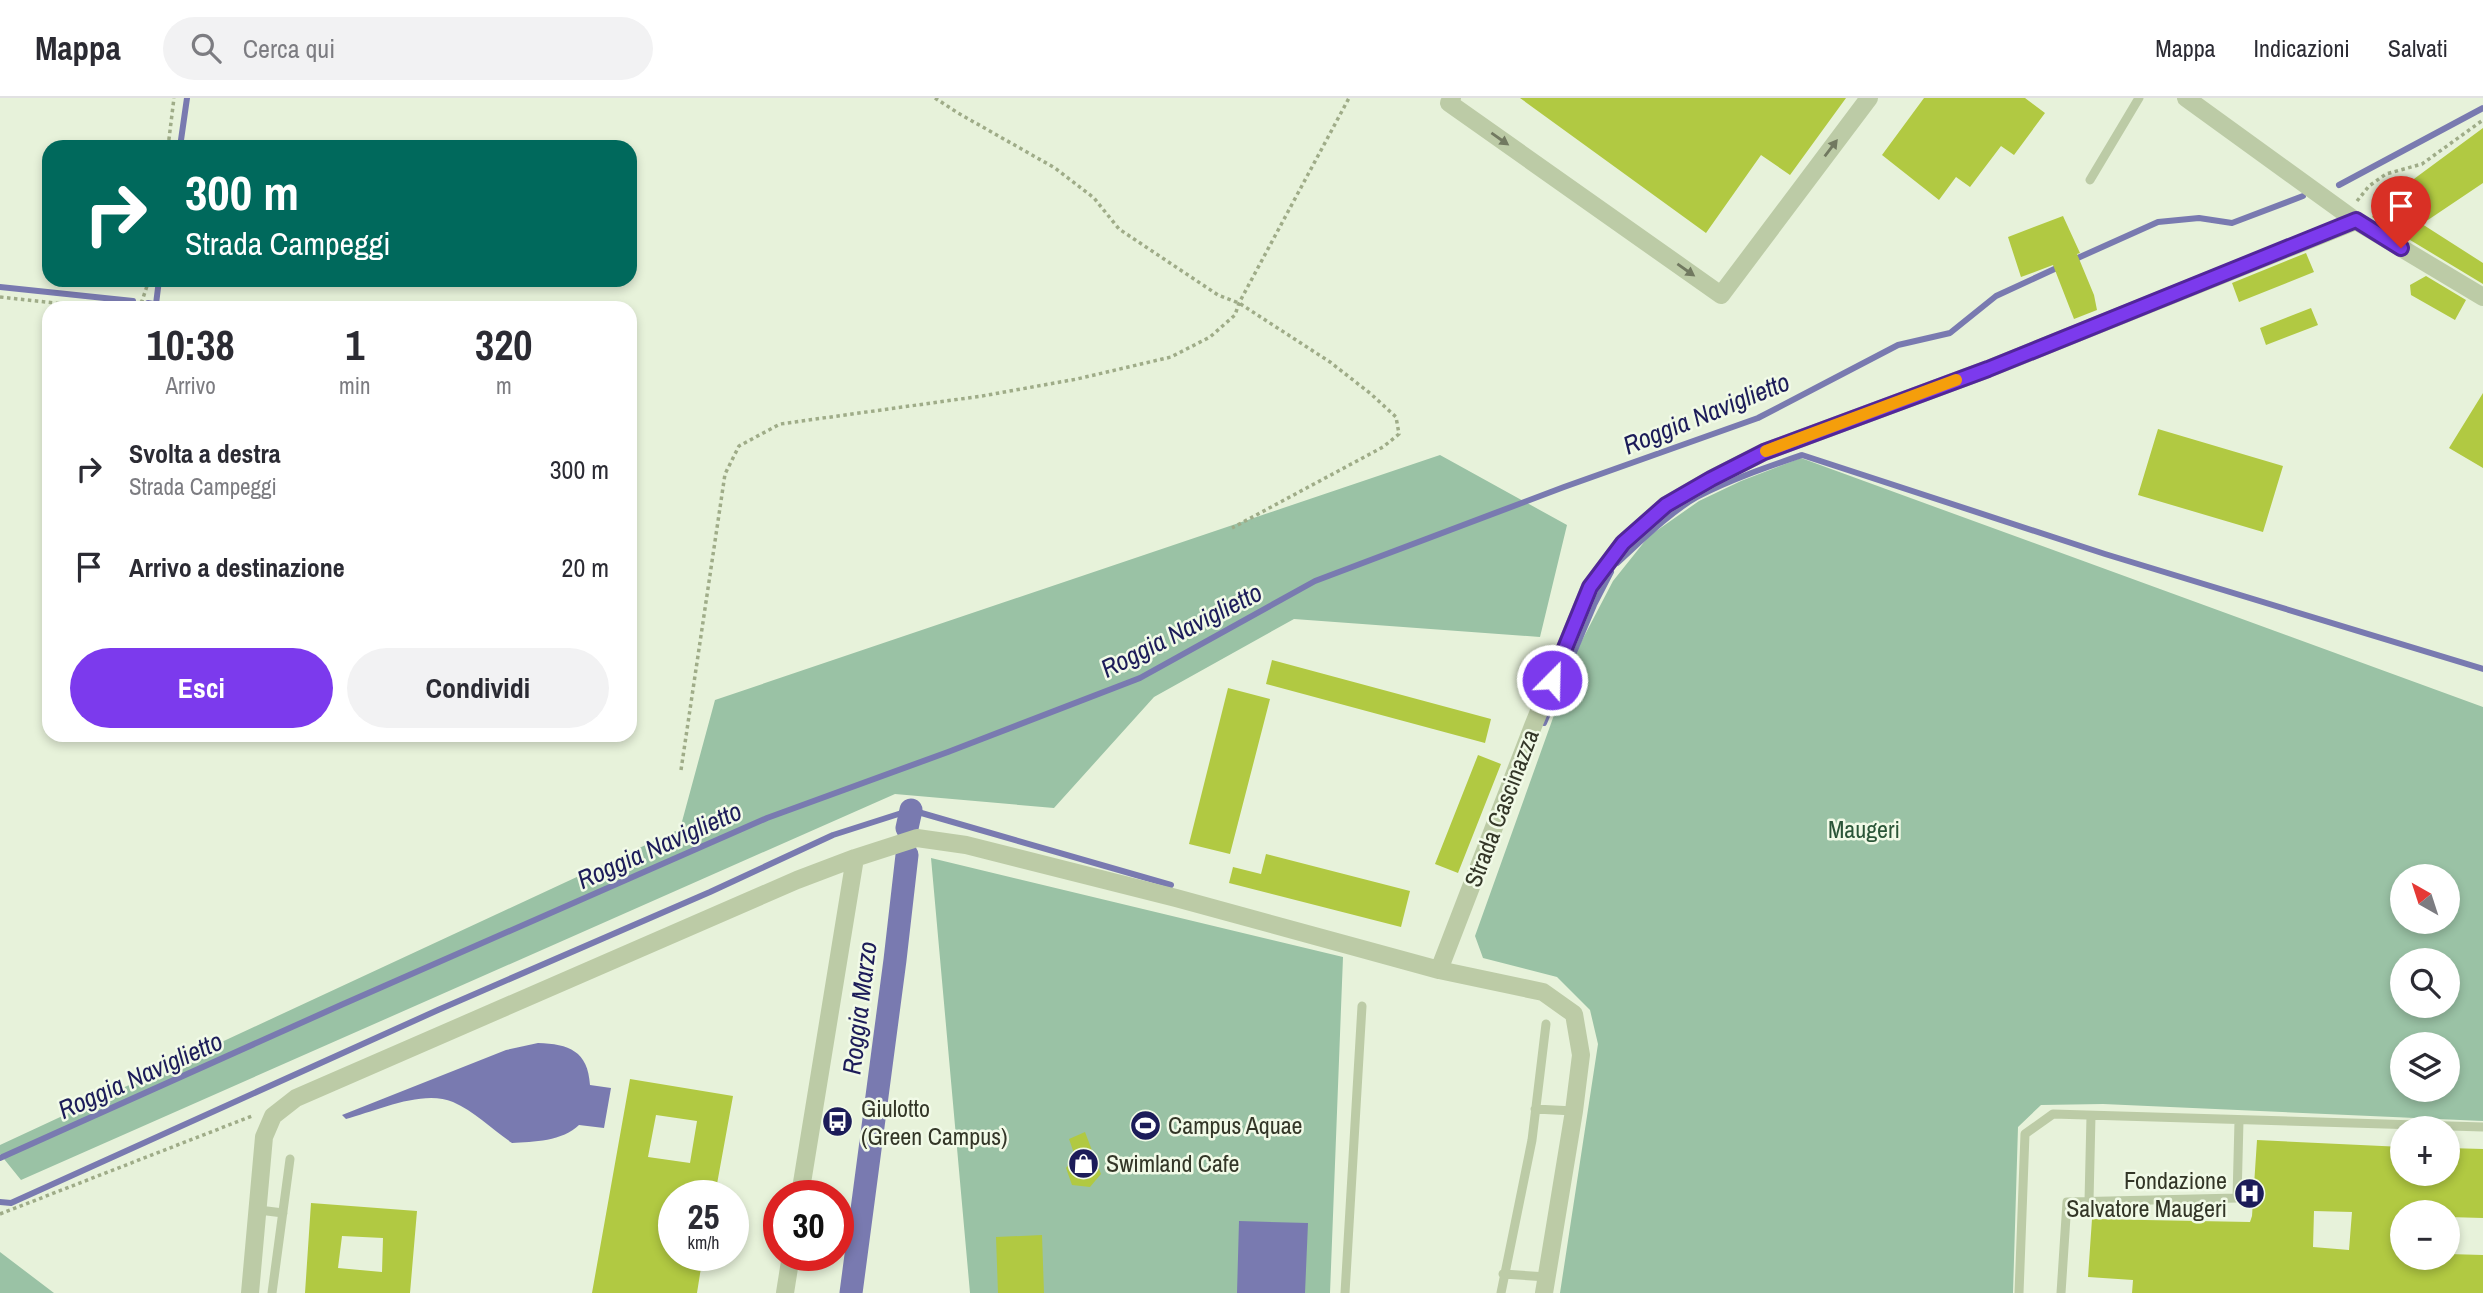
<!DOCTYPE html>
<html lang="it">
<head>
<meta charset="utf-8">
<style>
	body { margin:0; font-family:"Archivo Narrow",sans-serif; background:#f2f2f3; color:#2b2b33; height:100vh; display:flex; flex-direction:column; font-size:26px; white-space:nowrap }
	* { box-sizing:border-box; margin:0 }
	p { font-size:23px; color:#7c7c81 }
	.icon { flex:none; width:38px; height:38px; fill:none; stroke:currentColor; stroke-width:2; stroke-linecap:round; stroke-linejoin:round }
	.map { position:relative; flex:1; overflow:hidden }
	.drawer { position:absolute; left:42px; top:203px; width:595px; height:441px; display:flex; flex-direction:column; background:#fff; border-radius:21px; box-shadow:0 4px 10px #0003 }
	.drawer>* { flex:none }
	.guide { position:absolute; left:42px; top:42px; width:595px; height:147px; border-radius:21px; box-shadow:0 4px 10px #0003; background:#00695c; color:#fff; overflow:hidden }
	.needle { width:46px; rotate:321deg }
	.fabs { position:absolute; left:2390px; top:766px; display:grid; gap:14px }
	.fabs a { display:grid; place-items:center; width:70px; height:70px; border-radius:50%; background:#fff; box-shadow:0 4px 10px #0003; font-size:35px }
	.speed { position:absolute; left:658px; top:1082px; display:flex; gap:14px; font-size:35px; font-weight:700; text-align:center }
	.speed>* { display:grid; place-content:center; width:91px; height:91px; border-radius:50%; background:#fff; box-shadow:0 4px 10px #0003; line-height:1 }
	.speed small { font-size:18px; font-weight:400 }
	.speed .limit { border:10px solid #d22; background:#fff; color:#111 }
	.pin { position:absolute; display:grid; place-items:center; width:60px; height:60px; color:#fff; margin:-72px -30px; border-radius:50% 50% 50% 0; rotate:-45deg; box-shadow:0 0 7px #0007 }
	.pin .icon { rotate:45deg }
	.me { position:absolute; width:77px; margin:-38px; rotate:23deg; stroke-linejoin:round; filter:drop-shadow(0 0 5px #0008) }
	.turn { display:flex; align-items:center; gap:24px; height:147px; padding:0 28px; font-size:32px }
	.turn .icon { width:91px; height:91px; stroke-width:2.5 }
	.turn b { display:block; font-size:49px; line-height:60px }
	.eta { display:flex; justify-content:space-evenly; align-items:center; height:119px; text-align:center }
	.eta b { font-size:42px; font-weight:700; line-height:49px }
	.primary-button { display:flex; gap:14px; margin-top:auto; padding:14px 28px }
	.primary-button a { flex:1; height:80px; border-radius:42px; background:#7c3aed; color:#fff; font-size:28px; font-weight:700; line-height:80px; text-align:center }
	.primary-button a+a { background:#f2f2f3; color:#2b2b33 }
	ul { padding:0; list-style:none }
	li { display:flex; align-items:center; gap:21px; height:98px; padding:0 28px }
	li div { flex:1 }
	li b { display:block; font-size:26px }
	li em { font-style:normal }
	header { display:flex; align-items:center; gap:42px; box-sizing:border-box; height:98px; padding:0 35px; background:#fff; border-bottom:2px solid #e1e1e2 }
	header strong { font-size:33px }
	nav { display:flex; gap:38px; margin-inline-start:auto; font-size:24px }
	.search { width:490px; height:63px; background:#f2f2f3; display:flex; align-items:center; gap:18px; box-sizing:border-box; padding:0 24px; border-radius:38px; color:#7c7c81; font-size:26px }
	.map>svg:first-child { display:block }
</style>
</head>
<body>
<header>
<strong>Mappa</strong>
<div class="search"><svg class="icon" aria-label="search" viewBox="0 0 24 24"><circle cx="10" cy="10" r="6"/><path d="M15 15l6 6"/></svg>Cerca qui</div>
<nav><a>Mappa</a><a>Indicazioni</a><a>Salvati</a></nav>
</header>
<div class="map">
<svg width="2483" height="1195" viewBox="0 0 2483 1195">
	<rect width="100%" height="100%" fill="#e7f2da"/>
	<!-- green -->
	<path fill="#9ac2a5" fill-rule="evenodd" d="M1440 357 1567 427 1540 539 1294 521 1154 599 1054 710 895 696 21 1082 0 1056V1047L680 731 715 602Z
		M1801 360 2483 609V1023L2103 1006 2041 1007 2018 1029 2013 1195H1560L1598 946 1590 912 1557 879 1483 860 1475 838 1578 550 1613 483 1649 438 1699 403 1741 383ZM2403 779H2448V824H2403ZM2403 863H2448V908H2403ZM2403 947H2448V992H2403Z
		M931 760 1343 859 1330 1195H970Z
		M0 1154 54 1195H0Z"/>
	<!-- water -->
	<path fill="#797ab0" d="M538 945C569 946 588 953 590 987L611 990 604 1030 579 1027C563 1043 533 1044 512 1045 493 1032 474 1013 453 1004 423 991 376 1013 346 1021L342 1017 506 952Z
		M1239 1123 1308 1125 1305 1195H1237Z"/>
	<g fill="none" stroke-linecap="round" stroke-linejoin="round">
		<!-- stream -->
		<path stroke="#797ab0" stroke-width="6" d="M180 49 187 0
			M2339 87 2483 10
			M2071 163 2158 124 2199 120 2232 125 2303 98
			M0 189 133 203
			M148 205 174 210
			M156 206 159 182
			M1617 465C1640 444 1670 414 1697 399 1729 382 1767 369 1802 357L2105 456 2483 571
			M1544 625 1594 507 1611 474
			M0 1060 341 907 767 720 948 654 1140 580 1315 483 1564 389 1758 320 1898 247 1950 235 1996 198 2061 168
			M0 1104 11 1105 438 912 710 794 833 737 911 712 1171 787"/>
		<!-- canal -->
		<path stroke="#797ab0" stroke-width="23" d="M907 730 911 712
			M851 1195 895 862 907 757"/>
	</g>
	<!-- building -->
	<path fill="#b1c942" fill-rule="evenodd" d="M1520 0H1846L1790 77 1761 57 1706 135Z
		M1924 0H2025L2045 15 2014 57 2001 48 1970 89 1956 79 1939 102 1882 57Z
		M2483 30V85L2422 126 2483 165V186L2372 119 2380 106Z
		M2063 118 2080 155 2077 156 2094 197 2097 212 2074 221 2053 167 2021 179 2008 139Z
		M2306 155 2314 174 2239 204 2232 185Z
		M2426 178 2466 202 2455 222 2411 197 2410 187Z
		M2311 210 2318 227 2266 247 2260 230Z
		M2483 295V370L2449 350Z
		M2158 331 2283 368 2263 434 2138 397Z
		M1272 562 1491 621 1485 645 1266 586Z
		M1228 590 1270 601 1230 756 1189 746Z
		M1478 657 1501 666 1458 775 1435 766Z
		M1266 756 1410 793 1401 829 1229 785 1233 769 1261 776Z
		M630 981 733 998 715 1097 674 1094V1157H703L697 1195H592ZM656 1017 697 1023 690 1065 648 1059Z
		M1085 1034 1101 1076 1090 1089 1072 1087 1066 1070 1075 1058 1069 1041Z
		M2257 1042 2403 1049V1076H2448V1050L2483 1051V1120L2448 1119V1115H2403V1160H2448V1156L2483 1157V1195H2132L2133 1182 2088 1179 2092 1121 2250 1124 2252 1118ZM2314 1113 2352 1114 2349 1152 2313 1149Z
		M311 1105 417 1113 410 1195H305ZM342 1138 383 1140 382 1174 338 1170Z
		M1042 1137 1044 1195H998L996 1139Z"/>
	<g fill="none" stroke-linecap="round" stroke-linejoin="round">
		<!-- path -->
		<path stroke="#9fac88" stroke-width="3.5" stroke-dasharray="3.5 3.5" stroke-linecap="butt" d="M935 0 958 15 1055 70 1094 100 1119 131 1218 197 1239 205 1330 264 1371 296 1396 319 1399 336 1383 349 1232 430
			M168 49 174 0
			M2357 103 2369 88 2386 76 2422 66 2483 22
			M0 199 100 210
			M136 210 142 203 149 182
			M681 672 725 376 739 348 780 326 982 298 1077 281 1171 259 1210 239 1235 217 1239 205 1349 0
			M0 1116 252 1018"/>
		<!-- lane -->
		<path stroke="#bccba6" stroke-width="9" d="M2090 82 2139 0
			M1535 1011 1574 1013
			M2089 1103 2091 1018
			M259 1112 283 1115
			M1503 1176 1547 1179
			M272 1195 290 1061
			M1345 1195 1362 908
			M1501 1195 1532 1042 1546 926
			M2019 1195 2025 1036 2053 1016 2483 1029
			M2061 1195 2067 1104 2237 1100 2239 1023"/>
		<!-- street -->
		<path stroke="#bccba6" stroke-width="18" d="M1452 0 1449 5 1721 197 1869 0
			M2186 0 2356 123 2483 199
			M1439 872 1533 628 1590 489 1623 445 1666 407 1711 381 1764 354 1988 271 2356 123
			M800 1097 855 760
			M250 1195 264 1039 273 1018 296 1000 797 782 855 760 917 740 966 747 1176 800 1439 872 1543 894 1574 916 1581 957 1574 1013 1544 1195
			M785 1195 791 1157"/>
	</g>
	<!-- one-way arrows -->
	<defs><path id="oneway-solid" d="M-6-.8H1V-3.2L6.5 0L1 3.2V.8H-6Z" transform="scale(1.75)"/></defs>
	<g fill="#717960">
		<use href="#oneway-solid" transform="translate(1500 41) rotate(35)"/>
		<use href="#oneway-solid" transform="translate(1831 50) rotate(-53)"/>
		<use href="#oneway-solid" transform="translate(1686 172) rotate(35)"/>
	</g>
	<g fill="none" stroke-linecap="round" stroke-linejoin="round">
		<defs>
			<path id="route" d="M1552 582 1590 489 1623 445 1666 407 1711 381 1764 354 1988 271 2356 122 2401 150"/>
		</defs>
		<!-- route casing -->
		<use href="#route" stroke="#51269a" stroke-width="18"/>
		<!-- route -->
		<use href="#route" stroke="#7c3aed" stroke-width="12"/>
		<!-- slow -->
		<path stroke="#f59e0b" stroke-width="12" d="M1766 353 1956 282"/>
	</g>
	<!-- icons -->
	<defs>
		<symbol id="bus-disc" viewBox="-11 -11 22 22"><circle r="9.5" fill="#1c1c59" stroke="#f1fae7"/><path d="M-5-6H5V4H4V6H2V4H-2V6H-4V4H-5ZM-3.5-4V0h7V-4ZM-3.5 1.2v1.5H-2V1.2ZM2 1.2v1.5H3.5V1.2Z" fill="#fff"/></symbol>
		<symbol id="stadium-disc" viewBox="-11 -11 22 22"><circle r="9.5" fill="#1c1c59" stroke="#f1fae7"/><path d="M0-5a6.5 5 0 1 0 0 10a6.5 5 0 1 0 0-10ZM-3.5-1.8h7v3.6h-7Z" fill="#fff"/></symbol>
		<symbol id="shop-disc" viewBox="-11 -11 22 22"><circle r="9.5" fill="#1c1c59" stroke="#f1fae7"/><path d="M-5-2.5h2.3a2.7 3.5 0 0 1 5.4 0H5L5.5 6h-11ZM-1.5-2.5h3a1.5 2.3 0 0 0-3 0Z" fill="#fff"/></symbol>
		<symbol id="hospital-disc" viewBox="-11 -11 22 22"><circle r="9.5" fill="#1c1c59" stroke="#f1fae7"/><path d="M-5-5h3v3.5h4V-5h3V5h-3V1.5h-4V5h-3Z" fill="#fff"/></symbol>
	</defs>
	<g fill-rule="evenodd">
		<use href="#bus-disc" x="820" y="1006" width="35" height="35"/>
		<use href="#stadium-disc" x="1128" y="1010" width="35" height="35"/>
		<use href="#shop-disc" x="1066" y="1048" width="35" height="35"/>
		<use href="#hospital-disc" x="2232" y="1078" width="35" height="35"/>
	</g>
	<g text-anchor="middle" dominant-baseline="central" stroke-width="5" stroke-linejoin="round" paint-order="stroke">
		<!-- street labels -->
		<g font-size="24" fill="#333627" stroke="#f1fae7">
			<text transform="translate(1501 710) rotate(-69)">Strada Cascinazza</text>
		</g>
		<!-- park labels -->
		<g font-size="24" fill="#2a5537" stroke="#f1fae7">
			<text x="1864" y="731">Maugeri</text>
		</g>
		<!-- poi labels -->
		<g font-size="24" fill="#333627" stroke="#f1fae7" text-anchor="start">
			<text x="861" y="1010">Giulotto<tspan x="861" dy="28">(Green Campus)</tspan></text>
			<text x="1168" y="1027">Campus Aquae</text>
			<text x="1106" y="1065">Swimland Cafe</text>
			<text x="2227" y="1082" text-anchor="end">Fondazione<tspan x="2227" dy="28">Salvatore Maugeri</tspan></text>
		</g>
		<!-- water labels -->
		<g font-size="26" font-style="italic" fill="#1c1c59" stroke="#f1fae7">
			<text transform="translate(1706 315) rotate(-22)">Roggia Naviglietto</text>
			<text transform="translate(1181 532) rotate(-27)">Roggia Naviglietto</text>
			<text transform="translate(659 747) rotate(-24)">Roggia Naviglietto</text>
			<text transform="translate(859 910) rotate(-83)">Roggia Marzo</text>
			<text transform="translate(140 977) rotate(-24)">Roggia Naviglietto</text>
		</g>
	</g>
</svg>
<div class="fabs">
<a><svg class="needle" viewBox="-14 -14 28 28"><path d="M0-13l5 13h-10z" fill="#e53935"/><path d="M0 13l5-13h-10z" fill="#7c7c81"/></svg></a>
<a><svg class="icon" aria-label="search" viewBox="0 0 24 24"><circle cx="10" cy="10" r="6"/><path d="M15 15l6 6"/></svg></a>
<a><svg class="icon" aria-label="layers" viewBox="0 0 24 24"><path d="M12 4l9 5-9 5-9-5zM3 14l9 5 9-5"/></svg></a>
<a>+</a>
<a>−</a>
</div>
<div class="speed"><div>25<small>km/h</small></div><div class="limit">30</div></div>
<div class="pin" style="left:2401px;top:150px;background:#d93025"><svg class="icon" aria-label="arrive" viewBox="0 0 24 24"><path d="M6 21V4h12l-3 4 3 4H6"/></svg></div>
<svg class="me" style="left:1552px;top:582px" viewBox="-20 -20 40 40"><circle r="17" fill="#7c3aed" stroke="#fff" stroke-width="3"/><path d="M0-11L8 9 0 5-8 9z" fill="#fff"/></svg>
<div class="guide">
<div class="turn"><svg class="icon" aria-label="right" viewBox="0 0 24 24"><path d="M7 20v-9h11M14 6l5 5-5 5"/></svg><div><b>300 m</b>Strada Campeggi</div></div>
</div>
<section class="drawer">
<div class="eta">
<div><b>10:38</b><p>Arrivo</p></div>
<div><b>1</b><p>min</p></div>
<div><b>320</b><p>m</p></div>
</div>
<ul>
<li><svg class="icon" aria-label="right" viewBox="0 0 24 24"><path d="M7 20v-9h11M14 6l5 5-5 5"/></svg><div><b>Svolta a destra</b><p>Strada Campeggi</p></div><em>300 m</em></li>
<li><svg class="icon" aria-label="arrive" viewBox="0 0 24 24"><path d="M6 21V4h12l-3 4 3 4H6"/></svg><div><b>Arrivo a destinazione</b></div><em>20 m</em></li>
</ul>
<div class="primary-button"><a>Esci</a><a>Condividi</a></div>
</section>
</div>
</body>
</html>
